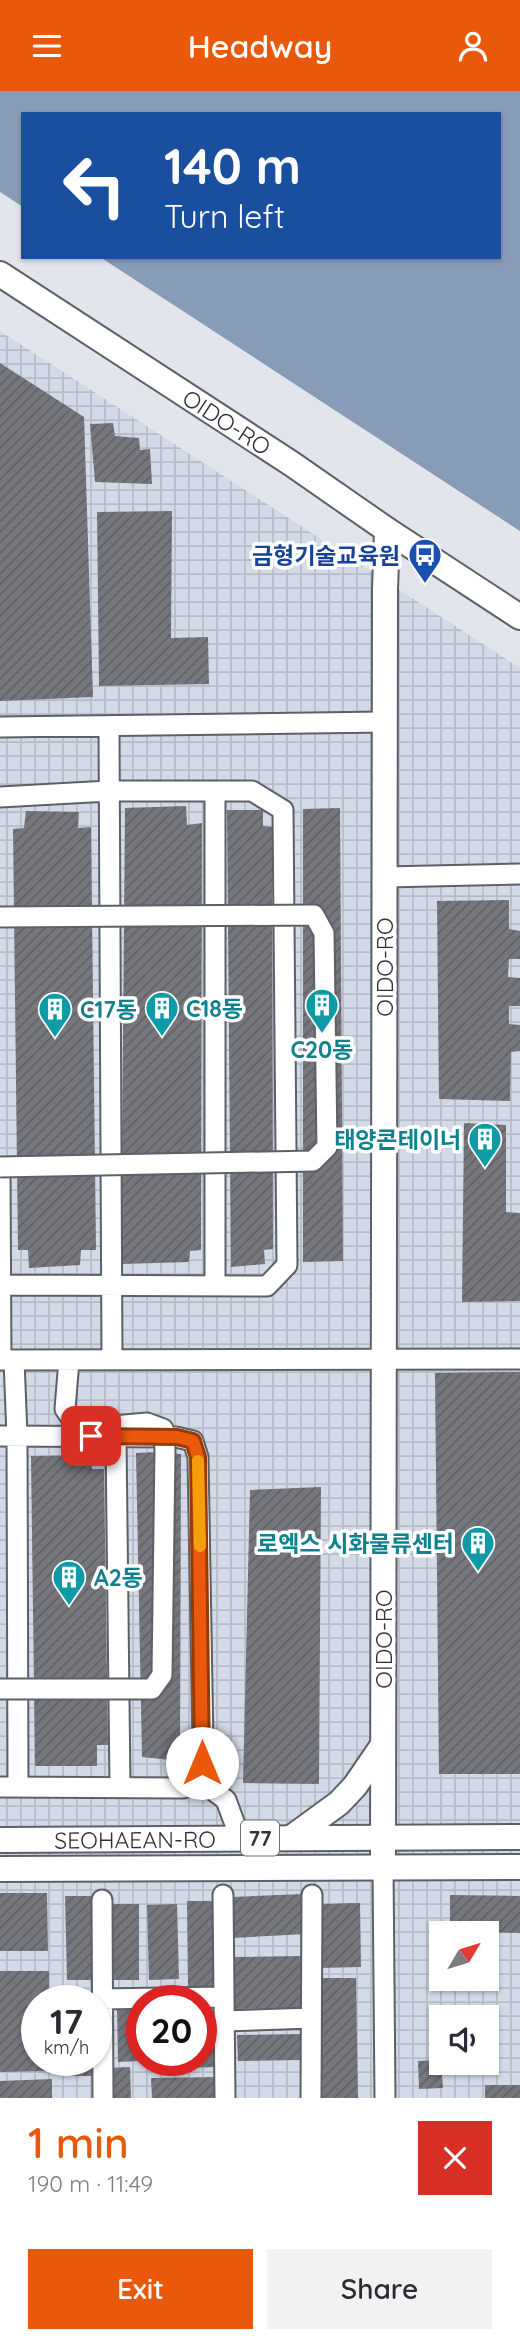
<!DOCTYPE html>
<html lang="en">
<head>
<meta charset="utf-8">
<style>
	body { margin:0; font-family:Quicksand,"Noto Sans KR",sans-serif; background:#f2f2f3; color:#2b2b33; height:100vh; display:flex; flex-direction:column; font-size:26px; white-space:nowrap }
	* { box-sizing:border-box; margin:0 }
	p { font-size:23px; color:#7c7c81 }
	.icon { flex:none; width:38px; height:38px; fill:none; stroke:currentColor; stroke-width:2; stroke-linecap:round; stroke-linejoin:round }
	.map { position:relative; height:2007px; overflow:hidden }
	.side { display:flex; flex-direction:column; background:#fff; flex:1 }
	.side>* { flex:none }
	.top-card { position:absolute; left:21px; top:21px; width:480px; height:147px; border-radius:0px; box-shadow:0 2px 5px #0004; background:#1a4fa0; color:#fff; overflow:hidden }
	.needle { width:46px; rotate:52deg }
	.buttons { position:absolute; left:429px; top:1830px; display:grid; gap:14px }
	.buttons a { display:grid; place-items:center; width:70px; height:70px; border-radius:0px; background:#fff; box-shadow:0 2px 5px #0004; font-size:35px }
	.speed { position:absolute; left:21px; top:1894px; display:flex; gap:14px; font-size:35px; font-weight:700; text-align:center }
	.speed>* { display:grid; place-content:center; width:91px; height:91px; border-radius:50%; background:#fff; box-shadow:0 2px 5px #0004; line-height:1 }
	.speed small { font-size:18px; font-weight:400 }
	.speed .limit { border:10px solid #d22; background:#fff; color:#111 }
	.pin { position:absolute; display:grid; place-items:center; width:60px; height:60px; color:#fff; margin:-30px; border-radius:14px; box-shadow:0 4px 10px #0006 }
	.me { position:absolute; width:77px; margin:-38px; rotate:0deg; stroke-linejoin:round; filter:drop-shadow(0 0 5px #0008) }
	.turn { display:flex; align-items:center; gap:24px; height:147px; padding:0 28px; font-size:32px }
	.turn .icon { width:91px; height:91px; stroke-width:2.5 }
	.turn b { display:block; font-size:49px; line-height:60px }
	.round { display:grid; place-items:center; flex:none; width:74px; height:74px; border-radius:0px; background:#f2f2f3 }
	.headline { display:flex; align-items:center; justify-content:space-between; height:119px; padding:0 28px }
	h1 { font-size:42px; font-weight:600; line-height:52px; color:#ea580c }
	.button { display:flex; gap:14px; margin-top:auto; padding:14px 28px }
	.button a { flex:1; height:80px; border-radius:0px; background:#ea580c; color:#fff; font-size:28px; font-weight:600; line-height:80px; text-align:center }
	.button a+a { background:#f2f2f3; color:#2b2b33 }
	header { display:flex; justify-content:space-between; align-items:center; height:91px; padding:0 28px; background:#ea580c; color:#fff; font-size:32px; font-weight:600 }
	.map>svg:first-child { display:block }
</style>
</head>
<body>
<header><svg class="icon" aria-label="menu" viewBox="0 0 24 24"><path d="M4 6h16M4 12h16M4 18h16"/></svg>Headway<svg class="icon" aria-label="person" viewBox="0 0 24 24"><circle cx="12" cy="8" r="4"/><path d="M4 21q1-7 8-7t8 7"/></svg></header>
<div class="map">
<svg width="520" height="2007" viewBox="0 0 520 2007">
	<defs>
		<pattern id="industrial-grid" width="8" height="8" patternUnits="userSpaceOnUse" patternTransform="scale(1.75)"><rect width="8" height="8" fill="#d3dae7"/><path d="M0 4h8M4 0v8" fill="none" stroke="#b6bcc7"/></pattern>
		<pattern id="building-hatch" width="6" height="6" patternUnits="userSpaceOnUse" patternTransform="scale(1.75)"><rect width="6" height="6" fill="#76767d"/><path d="M-1 1l2-2M0 6l6-6M5 7l2-2" fill="none" stroke="#616167"/></pattern>
	</defs>
	<rect width="100%" height="100%" fill="#e2e6ec"/>
	<!-- industrial -->
	<path fill="url(#industrial-grid)" fill-rule="evenodd" d="M0 240 520 577V2007H0ZM441 1843H486V1888H441ZM37 1909H96V1969H37ZM142 1909H201V1969H142ZM441 1927H486V1972H441Z"/>
	<!-- water -->
	<path fill="#889cb7" d="M0 0H520V440L100 166H499V23H23V116L0 101Z"/>
	<!-- building -->
	<path fill="url(#building-hatch)" d="M0 272 84 326 93 606 0 610Z
		M113 332 115 345 139 347 140 359 150 358 152 393 95 391 90 333Z
		M172 420 171 547 208 546 209 593 99 595 97 421Z
		M186 715 187 734 202 732 201 1159 190 1160 189 1171 121 1173 125 717Z
		M340 717 343 1170 303 1171V718Z
		M227 719H263V735L272 736 273 1158 264 1159 265 1173 231 1176Z
		M26 720 79 721 78 737 91 736 96 1159H81L80 1174 29 1177 28 1159H18L13 738 24 737Z
		M509 809V838L520 840V868H509L508 886 520 887V915H509V933L520 934V960L511 961 510 1010 439 1008 437 810Z
		M464 1032 506 1034V1121L520 1122V1210L462 1211Z
		M520 1281V1683H439L435 1282Z
		M156 1361 181 1363 180 1670 142 1666 136 1362Z
		M91 1364 92 1378H104L108 1654H97V1675H35L31 1365Z
		M321 1396 319 1693 243 1692 250 1399Z
		M0 1802H47L48 1860H0Z
		M303 1803 305 1843 233 1847 231 1806Z
		M450 1804 520 1805V1842L450 1841Z
		M65 1805H95L97 1889H67Z
		M187 1810H217L218 1900H188Z
		M360 1812 361 1876 318 1877 317 1813Z
		M111 1813H139V1889H111Z
		M177 1813 179 1888 149 1889 147 1814Z
		M301 1865 302 1917 235 1918 234 1866Z
		M0 1880H49V1909H37V1969H50V1980L0 1981Z
		M316 1887H356L358 2007H318Z
		M138 1917 140 1970 118 1971 117 1918Z
		M216 1926 217 1976 153 1978V1969H201V1927Z
		M301 1943 302 1969 238 1970 237 1944Z
		M66 1969H92L93 1985H66Z
		M441 1969 443 1997 419 1998 418 1970Z
		M130 1976 131 2007H107L106 1977Z
		M217 1986V2007H152L151 1987Z
		M52 1988V2007H0V1990Z
		M485 1994H520V2007H485Z"/>
	<g fill="none" stroke-linecap="round" stroke-linejoin="round">
		<defs>
			<path id="minor" d="M109 635 112 1269
				M0 636 385 631
				M215 700V1195
				M0 706 109 700H252L283 719 287 1174 267 1195 0 1194
				M385 786 520 783
				M0 1079 1 1269
				M0 1269 520 1268
				M14 1269 17 1345 18 1696
				M69 1269 65 1318 74 1331 91 1337 147 1332 163 1338
				M0 1345 176 1346 193 1350 198 1366 203 1654 202 1672 183 1697 0 1696
				M116 1346 120 1696
				M194 1685 226 1709 240 1747
				M383 1777 385 2007
				M223 1804 225 2007
				M102 1809 103 2007
				M102 1908 224 1906
				M224 1930 311 1927
				M311 2007 312 1804"/>
			<g id="major">
				<path id="s1" d="M0 183 292 373 387 439 385 499 383 1777"/>
				<path d="M387 439 520 526"/>
				<path d="M291 1747 339 1712 355 1695 383 1654"/>
				<path id="s2" d="M0 1749 520 1746"/>
				<path d="M0 1778 520 1776"/>
			</g>
		</defs>
		<!-- minor casing -->
		<use href="#minor" stroke="#5d6066" stroke-width="23"/>
		<!-- major casing -->
		<use href="#major" stroke="#5d6066" stroke-width="28"/>
		<!-- minor -->
		<use href="#minor" stroke="#fff" stroke-width="19"/>
		<!-- major -->
		<use href="#major" stroke="#fff" stroke-width="24"/>
		<defs>
			<path id="minor-bridge" d="M0 826 314 824 324 842 327 1056 313 1070 0 1076
				M0 1598H152L162 1584 165 1358 163 1338"/>
		</defs>
		<!-- minor-bridge casing -->
		<use href="#minor-bridge" stroke="#5d6066" stroke-width="23" stroke-linecap="butt"/>
		<!-- minor-bridge -->
		<use href="#minor-bridge" stroke="#fff" stroke-width="19"/>
	</g>
	<g fill="none" stroke-linecap="round" stroke-linejoin="round">
		<defs>
			<path id="route" d="M91 1345 177 1346 193 1350 198 1366 202 1672"/>
		</defs>
		<!-- route casing -->
		<use href="#route" stroke="#983908" stroke-width="18"/>
		<!-- route -->
		<use href="#route" stroke="#ea580c" stroke-width="12"/>
		<!-- slow -->
		<path stroke="#f59e0b" stroke-width="12" d="M198 1370 200 1455"/>
	</g>
	<!-- icons -->
	<defs>
		<symbol id="bus-pin" viewBox="-11 -11 22 30"><path d="M0 17L-7.5 6A9.5 9.5 0 1 1 7.5 6Z" fill="#1a4fb4" stroke="#fff"/><path d="M-5-6H5V4H4V6H2V4H-2V6H-4V4H-5ZM-3.5-4V0h7V-4ZM-3.5 1.2v1.5H-2V1.2ZM2 1.2v1.5H3.5V1.2Z" fill="#fff"/></symbol>
		<symbol id="building-pin" viewBox="-11 -11 22 30"><path d="M0 17L-7.5 6A9.5 9.5 0 1 1 7.5 6Z" fill="#0f9aa8" stroke="#fff"/><path d="M-4-6H4V6H1V3H-1V6H-4ZM-2.5-4.3h1.7v1.8h-1.7ZM.8-4.3h1.7v1.8H.8ZM-2.5-1h1.7V.8h-1.7ZM.8-1h1.7V.8H.8Z" fill="#fff"/></symbol>
	</defs>
	<g fill-rule="evenodd">
		<use href="#bus-pin" x="406" y="445" width="38" height="52"/>
		<use href="#building-pin" x="303" y="895" width="38" height="52"/>
		<use href="#building-pin" x="143" y="898" width="38" height="52"/>
		<use href="#building-pin" x="36" y="899" width="38" height="52"/>
		<use href="#building-pin" x="466" y="1029" width="38" height="52"/>
		<use href="#building-pin" x="459" y="1433" width="38" height="52"/>
		<use href="#building-pin" x="50" y="1467" width="38" height="52"/>
	</g>
	<g text-anchor="middle" dominant-baseline="central" stroke-width="7" stroke-linejoin="round" paint-order="stroke">
		<!-- shield labels -->
		<rect fill="#fff" stroke="#6f7072" stroke-width="2" x="241" y="1729.5" width="38" height="35" rx="5"/>
		<g font-size="21" font-weight="bold" fill="#313235">
			<text x="260" y="1747">77</text>
		</g>
		<!-- street labels -->
		<g font-size="23" fill="#313235" stroke="#fff">
			<text stroke="none"><textPath href="#s1" startOffset="271">OIDO-RO</textPath></text>
			<text transform="translate(384 876) rotate(-90)">OIDO-RO</text>
			<text transform="translate(383 1548) rotate(-90)">OIDO-RO</text>
			<text stroke="none"><textPath href="#s2" startOffset="135">SEOHAEAN-RO</textPath></text>
		</g>
		<!-- transit labels -->
		<g font-size="23" font-weight="bold" fill="#164399" stroke="#fff" text-anchor="end">
			<text x="400" y="464">금형기술교육원</text>
		</g>
		<!-- culture labels -->
		<g font-size="23" font-weight="bold" fill="#0d838f" stroke="#fff" text-anchor="start">
			<text x="186" y="917">C18동</text>
			<text x="80" y="918">C17동</text>
			<text x="322" y="958" text-anchor="middle">C20동</text>
			<text x="461" y="1048" text-anchor="end">태양콘테이너</text>
			<text x="454" y="1452" text-anchor="end">로엑스 시화물류센터</text>
			<text x="94" y="1486">A2동</text>
		</g>
	</g>
</svg>
<div class="buttons">
<a><svg class="needle" viewBox="-14 -14 28 28"><path d="M0-13l5 13h-10z" fill="#e53935"/><path d="M0 13l5-13h-10z" fill="#7c7c81"/></svg></a>
<a><svg class="icon" aria-label="sound" viewBox="0 0 24 24"><path d="M4 9h4l5-4v14l-5-4H4zM17 9q2 3 0 6"/></svg></a>
</div>
<div class="speed"><div>17<small>km/h</small></div><div class="limit">20</div></div>
<div class="pin" style="left:91px;top:1345px;background:#d93025"><svg class="icon" aria-label="arrive" viewBox="0 0 24 24"><path d="M6 21V4h12l-3 4 3 4H6"/></svg></div>
<svg class="me" style="left:202px;top:1672px" viewBox="-20 -20 40 40"><circle r="19" fill="#fff"/><path d="M0-13L10 11 0 6-10 11z" fill="#ea580c"/></svg>
<div class="top-card">
<div class="turn"><svg class="icon" aria-label="left" viewBox="0 0 24 24"><path d="M17 20v-9H6M10 6l-5 5 5 5"/></svg><div><b>140 m</b>Turn left</div></div>
</div>
</div>
<section class="side">
<div class="headline"><div><h1>1 min</h1><p>190 m · 11:49</p></div><a class="round" style="background:#d93025;color:#fff"><svg class="icon" aria-label="close" viewBox="0 0 24 24"><path d="M6 6l12 12M18 6L6 18"/></svg></a></div>
<div class="button"><a>Exit</a><a>Share</a></div>
</section>
</body>
</html>
